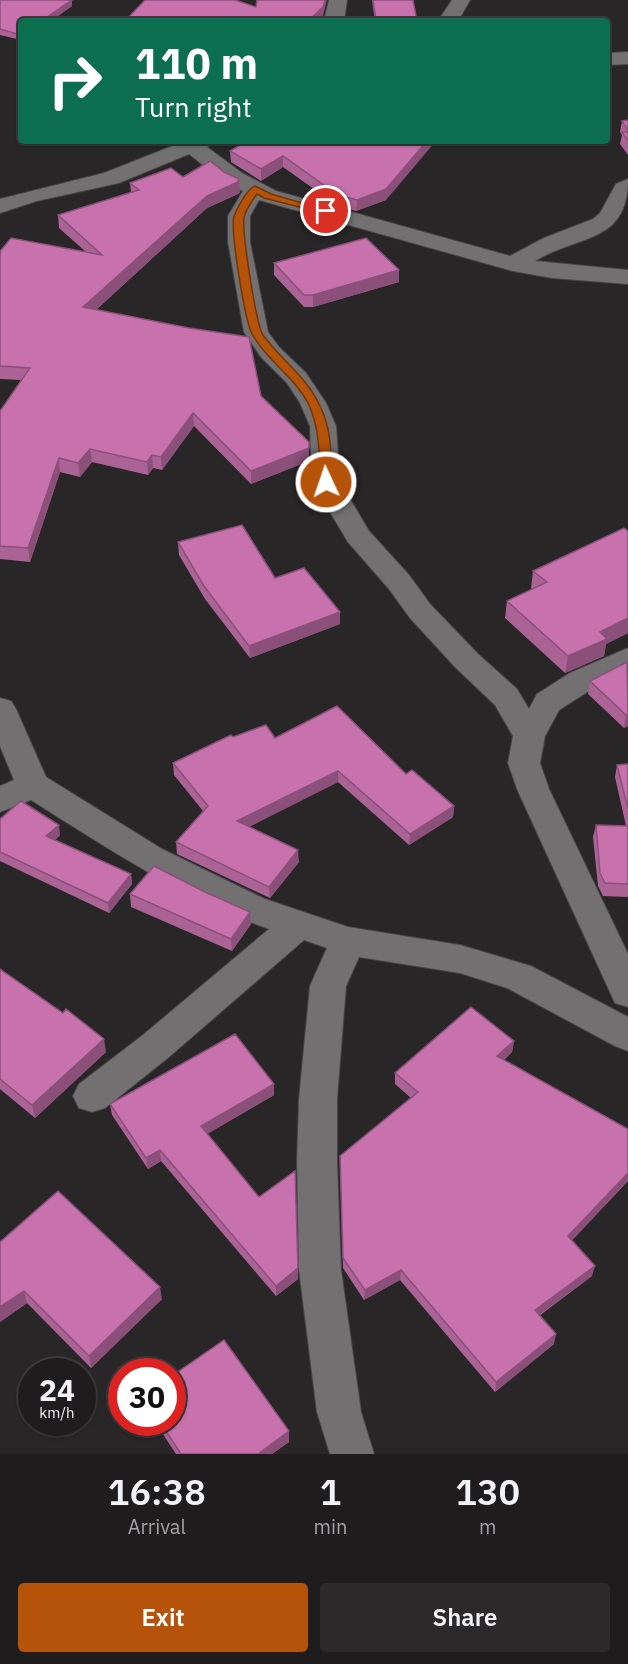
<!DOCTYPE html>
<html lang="en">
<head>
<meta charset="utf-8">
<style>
	body { margin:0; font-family:"IBM Plex Sans",sans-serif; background:#2c292b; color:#f1f3f6; height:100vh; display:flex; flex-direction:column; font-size:22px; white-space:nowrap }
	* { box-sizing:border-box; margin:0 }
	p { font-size:20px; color:#a1a1a4 }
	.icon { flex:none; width:33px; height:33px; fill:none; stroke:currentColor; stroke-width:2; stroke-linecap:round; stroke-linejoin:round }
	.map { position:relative; height:1454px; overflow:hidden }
	.sheet { display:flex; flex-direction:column; background:#1f1c1e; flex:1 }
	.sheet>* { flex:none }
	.guide { position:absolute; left:18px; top:18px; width:592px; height:126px; border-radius:6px; box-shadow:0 2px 4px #0004,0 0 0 2px #3c3a3c; background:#0b6e4f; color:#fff; overflow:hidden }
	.speed { position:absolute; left:18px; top:1358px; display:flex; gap:12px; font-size:30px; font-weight:700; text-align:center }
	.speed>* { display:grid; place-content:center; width:78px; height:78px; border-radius:50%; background:#1f1c1e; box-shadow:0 2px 4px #0004,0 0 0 2px #3c3a3c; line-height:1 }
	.speed small { font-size:15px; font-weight:400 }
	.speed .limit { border:9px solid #d22; background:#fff; color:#111 }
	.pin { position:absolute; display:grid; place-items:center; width:51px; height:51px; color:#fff; margin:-26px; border:3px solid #fff; border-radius:50%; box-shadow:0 2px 6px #0007 }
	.me { position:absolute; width:66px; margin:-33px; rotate:357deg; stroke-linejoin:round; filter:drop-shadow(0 0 4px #0008) }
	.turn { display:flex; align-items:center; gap:21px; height:126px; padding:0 18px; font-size:27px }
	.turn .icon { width:78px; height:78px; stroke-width:2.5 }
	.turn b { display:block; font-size:42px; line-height:51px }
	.eta { display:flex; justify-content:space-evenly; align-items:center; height:102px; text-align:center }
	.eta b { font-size:36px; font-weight:600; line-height:42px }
	.action { display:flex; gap:12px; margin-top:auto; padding:12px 18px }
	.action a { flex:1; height:69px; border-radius:6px; background:#b45309; color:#fff; font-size:24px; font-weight:600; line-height:69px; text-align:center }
	.action a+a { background:#2c292b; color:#f1f3f6 }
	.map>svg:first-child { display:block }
</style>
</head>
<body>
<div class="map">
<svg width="628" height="1454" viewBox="0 0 628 1454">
	<rect width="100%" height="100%" fill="#292628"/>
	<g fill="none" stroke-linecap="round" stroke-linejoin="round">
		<defs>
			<path id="minor" d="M329 0H347L344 21H324Z
				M452 0H470L458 21H438Z
				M628 52V64L608 65V53Z
				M185 141H215L207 147 242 173 276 191 510 256 544 238 593 219 600 213 616 184 628 179C628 244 579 234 535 261L628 270V284L552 278 513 271 259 200 250 216V242L268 332 279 347 306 373 326 403 336 426 340 482 369 531 409 575 430 604 478 654 517 689 529 709 537 694 570 673 628 648V671L592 689 559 710 545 736 540 763 549 789 628 954V1007L615 1003 517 789 508 763 513 736 495 705 456 668 410 618 389 589 348 542 312 482 310 426 300 403 287 383 261 357 244 332 228 242V216L243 191 226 183 189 154 119 183 37 201 0 213V199L104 173Z
				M0 698 11 701 16 709 46 777 162 849 265 899 348 927 460 945 531 966 628 1017V1051L615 1046 507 988 460 973 359 957 346 986 337 1099V1162L341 1270 361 1412 374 1454H330L317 1412 299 1270 297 1162 299 1099 310 986 327 948 304 940 169 1057 105 1108 92 1112 79 1108 73 1096 79 1084 143 1035 269 929C184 899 107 848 31 800L0 812V786L14 780 0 746Z"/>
		</defs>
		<!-- minor casing -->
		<use href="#minor" stroke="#464446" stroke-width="2"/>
		<!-- minor -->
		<use href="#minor" fill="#737072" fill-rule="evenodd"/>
	</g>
	<!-- wall -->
	<path fill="#ab6295" d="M0 0H72V6L51 21H21V40L0 35Z
		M372 0H413L417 21H375Z
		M628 120V155L620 144 622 135 620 132 622 121Z
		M247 141 386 200 356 211 338 206 283 167 261 181 231 162 230 151Z
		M183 177 240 192 238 194 207 208 96 310 261 396 309 461 251 484 194 426 162 470 153 468 148 475 92 462 80 477 60 472 30 562 0 559V411L21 380 0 379V254L86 252 59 228 58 215 131 192 130 183Z
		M274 263 399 270V282L313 307H304L274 275Z
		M628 531V633L606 644 604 656 565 673 505 618 507 601 533 589 531 588 533 571Z
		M178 542 275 578 340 612V624L250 658 205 599 179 555Z
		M628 663V726L624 728 588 694 590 681Z
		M233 737 275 738 406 774 454 806 453 817 409 845 338 782 248 827 299 862 270 898 177 854 176 842 203 811 174 775 173 763Z
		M628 764V897L603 896 598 886 593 837 596 825 626 826 615 777 617 765Z
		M0 819 60 835 55 840 131 874 132 884 109 913 0 861Z
		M130 894 251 924 232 951 131 907Z
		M0 969 106 1052 35 1118 0 1089Z
		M514 1041 512 1052 504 1060 628 1129V1181L572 1240 592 1276 539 1316 554 1344 495 1392 400 1280 364 1300 343 1268 340 1156 411 1098 395 1084V1073Z
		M274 1095 207 1134 298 1279 276 1296 161 1161 148 1169 112 1115 110 1104Z
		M0 1242 162 1299 91 1368 27 1303 0 1322Z
		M155 1422H172L289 1442 272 1454H176Z"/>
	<!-- shaded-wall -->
	<path fill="#8b5079" d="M72 0V6L51 21H41Z
		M325 0H327L323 16 318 21H308Z
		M427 141H436L386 200 356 211 357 200Z
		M283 156V167L261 181V169Z
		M239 179 240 192 238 194 207 208 85 320 83 307 207 196Z
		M399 270V282L313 307V295Z
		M193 413 194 426 162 470 161 457Z
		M309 448V461L251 484V471Z
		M90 449 92 462 80 477 78 463Z
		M152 455 153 468 148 475 147 462Z
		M59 458 60 472 30 562 28 548Z
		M340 612V624L250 658 249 646Z
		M628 618V633L606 644 604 656 565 673 568 656 600 632Z
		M628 714V726L624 728 626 715Z
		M338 771V782L237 833V821Z
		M454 806 453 817 409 845 410 834Z
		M59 825 60 835 48 846 46 836Z
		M298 850 299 862 270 898 269 887Z
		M131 874 132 884 109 913 108 903Z
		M250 912 251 924 232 951 231 939Z
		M104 1039 106 1052 35 1118 32 1105Z
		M514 1041 512 1052 496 1067 497 1056Z
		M274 1084V1095L202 1137 201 1126Z
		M160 1150 161 1161 148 1169 146 1158Z
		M628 1173V1181L566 1247 568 1236Z
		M595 1266 592 1276 532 1320 535 1310Z
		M298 1268V1279L276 1296V1286Z
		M401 1270 400 1280 364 1300 365 1290Z
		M160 1287 162 1299 91 1368 89 1356Z
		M24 1291 27 1303 0 1322V1307Z
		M556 1334 554 1344 495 1392 496 1382Z
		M289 1431V1442L272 1454H258Z"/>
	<!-- building -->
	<path fill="#c772ad" stroke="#8b5079" stroke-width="1.5" d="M0 0H72L41 21H21V35L0 29Z
		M145 0H235L256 7 257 0H325L323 7 308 21H125Z
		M373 0H413L417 21H376Z
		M628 120V130L622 121Z
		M622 132H628V141Z
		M247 141H427L386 189 357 200 338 195 283 156 261 169 230 151Z
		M210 161 224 172 239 179 238 182 207 196 83 307 189 328 249 337 261 396 309 442V448L251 471 193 413 161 457 152 455 147 462 90 449 78 463 59 458 28 548 0 546V411L30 368 0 366V254L1 250 11 238 102 255 58 215 139 190 130 183 171 168 183 177Z
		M366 238 399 270 313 295H304L274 263Z
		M242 525 275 578 304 568 340 612 249 646 204 586 178 542Z
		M624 528 628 531V618L600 632 607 639 568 656 507 601 547 582 533 571Z
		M627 662 628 714 626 715 590 681Z
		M337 706 406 774 412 770 454 806 410 834 338 771 237 821 298 850 269 887 176 842 208 806 173 763 231 735 233 737 266 725 275 738Z
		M628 764V809L617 765Z
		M21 801 59 825 46 836 131 874 108 903 0 852V819Z
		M596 825 628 826V884L605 883 600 873Z
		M154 866 205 892 250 912 231 939 130 894Z
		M0 969 63 1013 66 1009 104 1039 32 1105 0 1079Z
		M471 1007 514 1041 497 1056 628 1129V1173L568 1236 595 1266 535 1310 556 1334 496 1382 401 1270 365 1290 343 1258 340 1156 418 1092 395 1073Z
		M235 1034 274 1084 201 1126 259 1197 295 1171 298 1268 276 1286 160 1150 146 1158 110 1104Z
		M58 1191 160 1287 89 1356 24 1291 0 1307V1242Z
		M224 1340 289 1431 258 1454H181L160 1422H172V1376Z"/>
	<!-- route -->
	<path fill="#b45309" stroke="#753606" stroke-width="1.5" d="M255 186 271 194 330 211 326 214 264 198 257 194C252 201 245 210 244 218 242 233 256 324 263 335 281 360 307 377 320 406 332 430 331 455 332 482L326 485 321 482C319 455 320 430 309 405 295 377 267 361 252 334 245 321 230 230 234 216 237 208 247 189 255 186Z"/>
</svg>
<div class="speed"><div>24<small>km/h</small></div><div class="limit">30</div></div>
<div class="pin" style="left:326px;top:211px;background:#d93025"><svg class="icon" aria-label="arrive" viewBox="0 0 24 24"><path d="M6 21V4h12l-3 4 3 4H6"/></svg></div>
<svg class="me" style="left:326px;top:482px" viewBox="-20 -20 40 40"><circle r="17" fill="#b45309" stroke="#fff" stroke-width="3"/><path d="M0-11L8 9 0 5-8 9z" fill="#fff"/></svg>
<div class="guide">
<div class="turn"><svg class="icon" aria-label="right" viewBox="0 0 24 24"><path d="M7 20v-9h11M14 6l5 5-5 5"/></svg><div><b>110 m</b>Turn right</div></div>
</div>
</div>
<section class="sheet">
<div class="eta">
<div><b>16:38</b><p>Arrival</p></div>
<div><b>1</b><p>min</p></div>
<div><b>130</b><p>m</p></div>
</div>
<div class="action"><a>Exit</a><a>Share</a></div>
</section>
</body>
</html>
